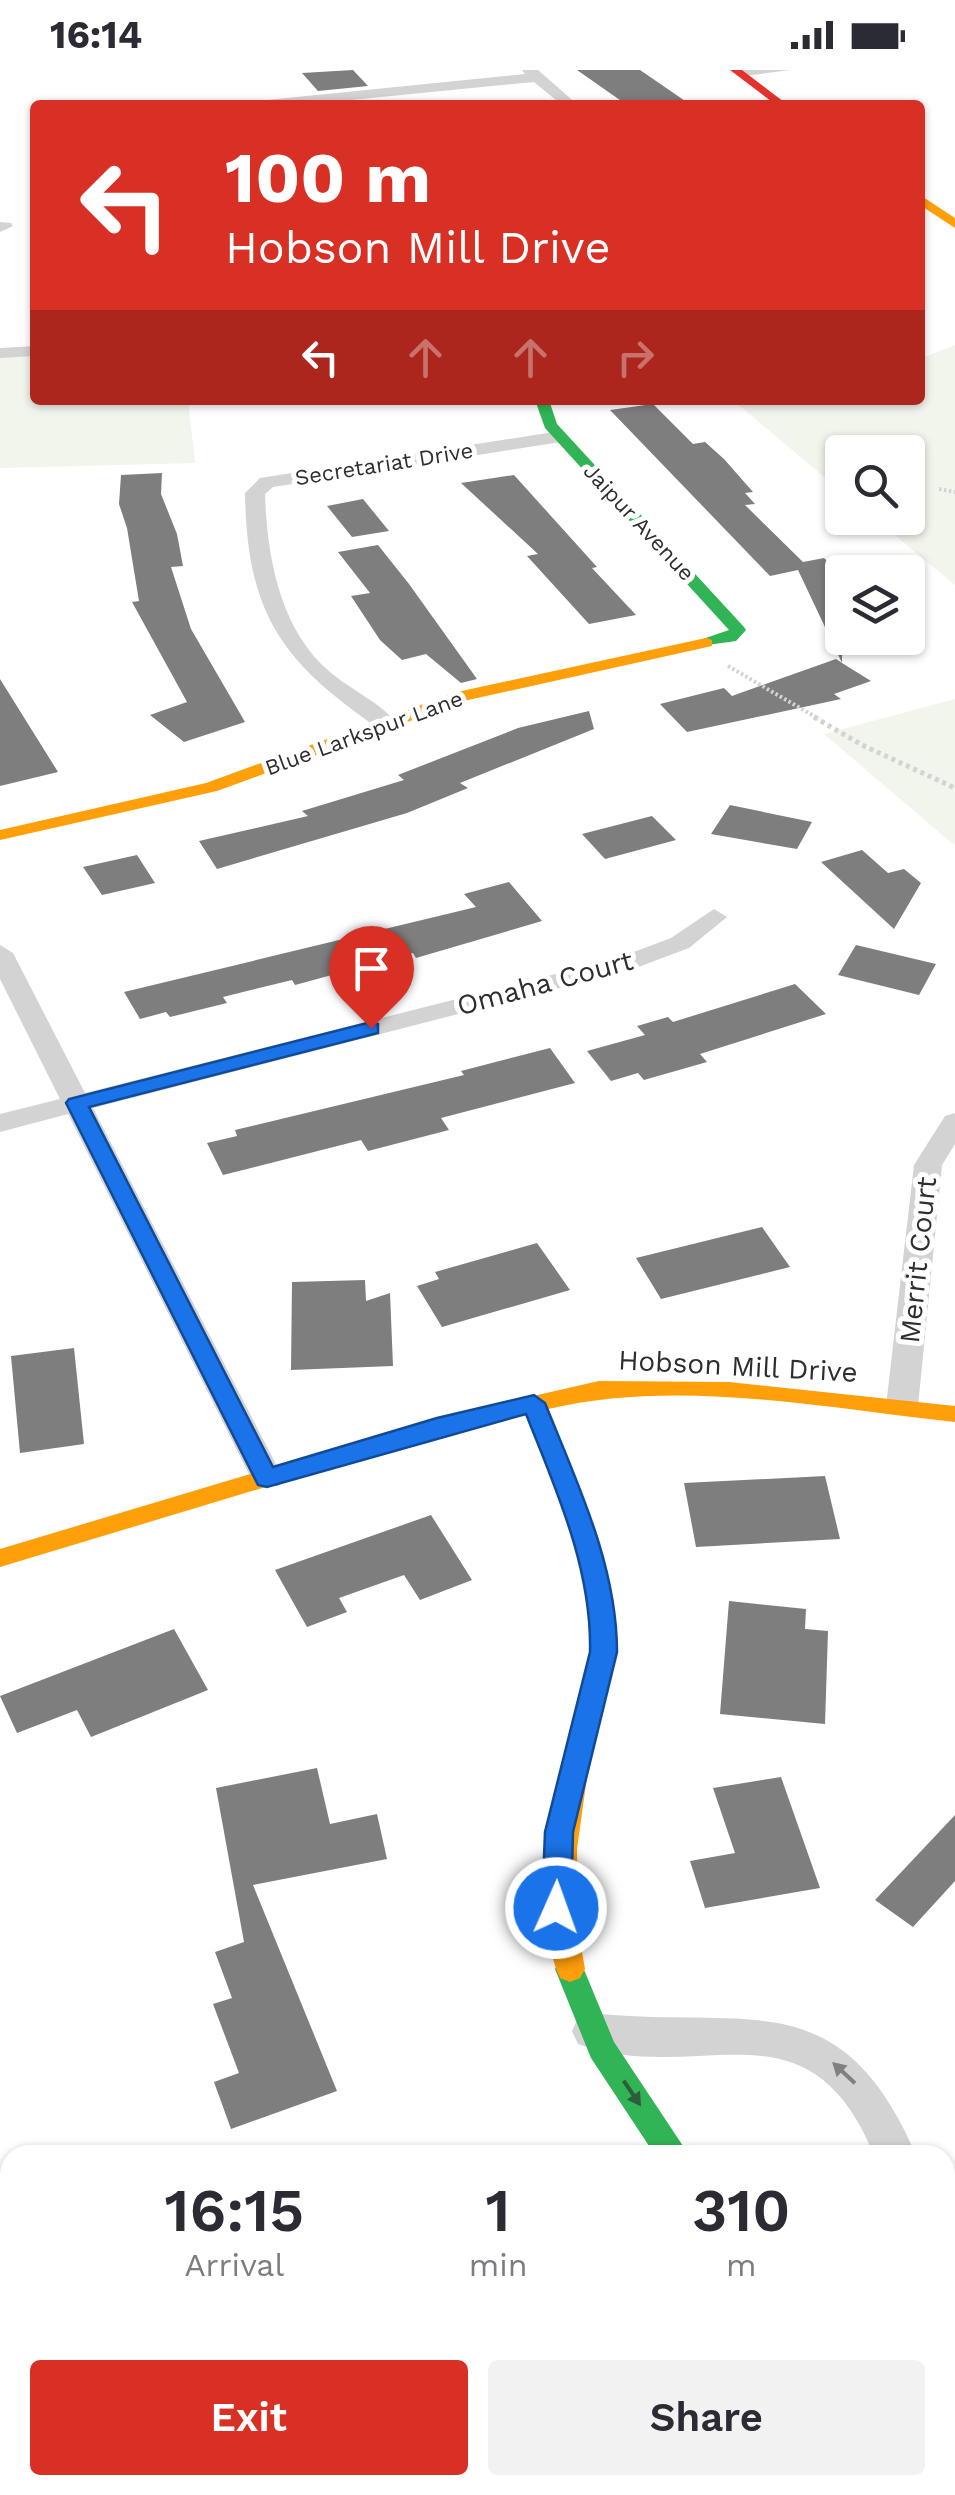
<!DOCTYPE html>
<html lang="en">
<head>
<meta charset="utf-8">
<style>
	body { margin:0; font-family:"Work Sans",sans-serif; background:#f2f2f3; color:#2b2b33; height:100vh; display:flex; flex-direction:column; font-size:38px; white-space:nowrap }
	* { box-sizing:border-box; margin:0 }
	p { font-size:32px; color:#7c7c81 }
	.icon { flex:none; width:55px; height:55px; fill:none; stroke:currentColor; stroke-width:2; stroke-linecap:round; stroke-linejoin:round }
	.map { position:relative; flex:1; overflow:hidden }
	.side { position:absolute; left:0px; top:2075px; width:955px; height:350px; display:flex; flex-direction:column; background:#fff; border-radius:30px 30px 0 0; box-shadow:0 2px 8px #0004 }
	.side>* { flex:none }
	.banner { position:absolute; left:30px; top:30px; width:895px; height:305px; border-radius:10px; box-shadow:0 2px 8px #0004; background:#d93025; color:#fff; overflow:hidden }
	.tools { position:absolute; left:825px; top:365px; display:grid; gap:20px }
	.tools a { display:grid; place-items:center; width:100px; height:100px; border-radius:10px; background:#fff; box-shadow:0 2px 8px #0004; font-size:50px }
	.pin { position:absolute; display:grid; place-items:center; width:85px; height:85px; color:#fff; margin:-102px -42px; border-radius:50% 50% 50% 0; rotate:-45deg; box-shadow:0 0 10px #0007 }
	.pin .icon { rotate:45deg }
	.me { position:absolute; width:110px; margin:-55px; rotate:2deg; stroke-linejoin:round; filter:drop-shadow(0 0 8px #0008) }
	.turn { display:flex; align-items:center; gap:35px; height:210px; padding:0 30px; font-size:45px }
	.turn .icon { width:130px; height:130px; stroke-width:2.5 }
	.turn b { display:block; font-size:70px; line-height:85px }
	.lanes { display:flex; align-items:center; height:95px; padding:0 30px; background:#0003; justify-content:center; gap:50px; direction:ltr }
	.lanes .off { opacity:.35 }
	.eta { display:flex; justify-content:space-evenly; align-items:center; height:170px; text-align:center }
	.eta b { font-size:60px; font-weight:600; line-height:70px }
	.button { display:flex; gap:20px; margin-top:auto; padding:20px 30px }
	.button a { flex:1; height:115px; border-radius:10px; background:#d93025; color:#fff; font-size:40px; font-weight:600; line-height:115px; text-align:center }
	.button a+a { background:#f2f2f3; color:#2b2b33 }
	.status { display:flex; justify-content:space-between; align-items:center; height:70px; padding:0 50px; background:#fff; direction:ltr }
	.status svg { height:28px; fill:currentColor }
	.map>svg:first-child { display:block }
</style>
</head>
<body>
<div class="status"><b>16:14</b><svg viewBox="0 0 49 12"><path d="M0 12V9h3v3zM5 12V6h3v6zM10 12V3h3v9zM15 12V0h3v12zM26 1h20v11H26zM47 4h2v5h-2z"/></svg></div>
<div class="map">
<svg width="955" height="2425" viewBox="0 0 955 2425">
	<rect width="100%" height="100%" fill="#fff"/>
	<!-- green -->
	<path fill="#f1f5ec" d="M955 275V515L874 448H908V382H842V422L734 331 920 330V289Z
		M35 283V330H188L195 393 0 398V284Z
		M955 629V776L824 664Z"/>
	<!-- building -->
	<path fill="#7e7e7e" d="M353 0 368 16 318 21 302 3Z
		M577 0H640L691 35H627Z
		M653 334 693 374 705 372 724 389 753 422 745 423 755 434 745 435 803 492 824 488 842 505V593L871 611 834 624 841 629 687 662 660 634 724 618 732 626 836 589 842 593 798 500 770 506 610 340Z
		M162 403 161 424 177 464 183 496 171 497 191 559 245 652 184 672 150 645 187 632 132 532 139 531 127 458 119 434 121 405Z
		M514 405 597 497 592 498 636 545 589 554 527 486 538 484 461 413Z
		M363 429 389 461 352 467 327 436Z
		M378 475 409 514 477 609 461 613 426 584 402 590 380 570 351 526 370 523 338 482Z
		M0 609 58 702 0 716Z
		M589 641 594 659 460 713 468 718 407 743 217 799 199 771 308 746 302 741 404 710 398 705 518 658Z
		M730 735 812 752 797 779 711 764Z
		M652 746 676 770 605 789 582 764Z
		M862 780 888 803 904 799 921 813 894 859 821 792Z
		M137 785 155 813 102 825 83 797Z
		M509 812 542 851 416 888 413 883 295 915 292 910 223 927 227 933 170 947 166 942 140 949 124 922 476 837 464 824Z
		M856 875 936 894 919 925 838 905Z
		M795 914 826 944 700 984 707 992 644 1010 638 1003 611 1011 587 981 645 965 637 956 668 947 673 952Z
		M550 978 575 1013 441 1048 449 1060 368 1081 361 1070 223 1105 207 1073 237 1066 235 1060 464 1005 461 1001Z
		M762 1157 790 1197 661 1229 636 1188Z
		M537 1173 570 1220 442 1257 417 1216 439 1209 435 1202Z
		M365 1210 366 1231 390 1223 393 1296 291 1300 292 1212Z
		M74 1278 84 1374 20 1383 11 1286Z
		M825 1406 840 1469 696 1477 684 1413Z
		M431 1445 472 1510 420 1530 404 1505 339 1528 347 1542 307 1557 275 1500Z
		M729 1531 806 1539 805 1559 828 1561 825 1654 720 1644Z
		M174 1559 208 1620 91 1667 77 1640 17 1663 0 1626Z
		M317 1698 330 1754 377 1744 387 1789 253 1815 337 2021 231 2059 214 2012 239 2003 213 1934 232 1928 215 1882 244 1872 216 1718Z
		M781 1707 820 1818 705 1838 690 1791 735 1783 713 1718Z
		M955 1745V1811L913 1857 875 1830Z"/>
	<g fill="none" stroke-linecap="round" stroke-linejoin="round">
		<!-- path-far1 -->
		<path stroke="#d3d3d3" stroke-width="4" stroke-dasharray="2.5 2.5" stroke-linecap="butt" d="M939 419 955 422
			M728 596 819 649"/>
		<!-- path -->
		<path stroke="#d3d3d3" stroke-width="5" stroke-dasharray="4 4" stroke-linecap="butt" d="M814 647 862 675 955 718"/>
		<!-- street -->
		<path fill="#d3d3d3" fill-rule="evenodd" d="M522 0H538L578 35H562L534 12 300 35 260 34 267 30 525 4Z
			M734 0H790L739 7Z
			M0 152 11 153 13 156 0 162Z
			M35 276V286L0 288V278Z
			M560 361 569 367 567 371 273 417 265 424C267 487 280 560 330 602 351 620 381 633 398 654L387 661 379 659C282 592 247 545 245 423L260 408Z
			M714 839 727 847 689 878 633 899 93 1038 283 1408 279 1416H255L251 1408 68 1044 0 1062V1044L60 1029 0 909V875L13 883 85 1023 615 889 671 868Z
			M955 1043V1074L942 1095 918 1336 913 1344H891L886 1336 914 1095 945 1046Z
			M592 1943C747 1960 840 1909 916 2085H874C807 1922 698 2018 578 1974L572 1961 578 1948Z"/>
		<!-- fast -->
		<path fill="#30b455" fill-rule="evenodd" d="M535 330H549L557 354 744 557 746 560 736 571 700 576V570L729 560 545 358Z
			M570 1886 580 1890 614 1972 689 2085H655L591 1988 555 1899 560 1890Z"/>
		<!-- slow -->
		<path fill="#ff9f0a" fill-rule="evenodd" d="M920 125 955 148V158L920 135Z
			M706 568 712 570V576L468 630 217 721 0 770V760L206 713 457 622Z
			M599 1311 729 1312 955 1336V1352C823 1338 679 1308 548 1339L601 1486 616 1582 588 1700 577 1779 578 1859 585 1899 580 1908 570 1912 560 1908C530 1845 554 1725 570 1660 576 1634 589 1605 590 1579 591 1499 556 1417 527 1344L438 1365 0 1497V1479L437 1348Z"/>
		<!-- jam -->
		<path fill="#e5322d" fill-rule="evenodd" d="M730 0H742L788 35H776Z"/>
	</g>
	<!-- one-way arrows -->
	<defs><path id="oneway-solid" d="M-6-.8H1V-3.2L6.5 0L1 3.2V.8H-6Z" transform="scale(2.5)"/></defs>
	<use fill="#808080" href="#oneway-solid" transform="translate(844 2003) rotate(-137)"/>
	<use fill="#2f5d3c" href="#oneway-solid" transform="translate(632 2023) rotate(56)"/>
	<!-- route -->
	<path fill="#1a73e8" stroke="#114b97" stroke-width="2.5" d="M371 952 378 954V963L89 1037 273 1397 437 1348 534 1325 545 1333C577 1413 617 1495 617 1582L573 1762 571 1838 566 1847 556 1851 546 1847 542 1838 545 1762 590 1582C592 1498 556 1420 526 1344L267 1417 258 1415 66 1033 69 1029Z"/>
	<g text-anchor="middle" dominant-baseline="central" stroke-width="10" stroke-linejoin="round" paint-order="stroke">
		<!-- far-street labels -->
		<g font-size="22" fill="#2e2e2e" stroke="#fff">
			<text transform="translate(384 394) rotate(-9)">Secretariat Drive</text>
			<text transform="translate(639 452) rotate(47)">Jaipur Avenue</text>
			<text transform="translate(364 663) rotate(-20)">Blue Larkspur Lane</text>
		</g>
		<!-- street labels -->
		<g font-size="28" fill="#2e2e2e" stroke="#fff">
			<text transform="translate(545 913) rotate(-15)">Omaha Court</text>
			<text transform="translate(918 1190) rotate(-84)">Merrit Court</text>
			<text transform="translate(738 1296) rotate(3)">Hobson Mill Drive</text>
		</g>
	</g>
</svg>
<div class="tools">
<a><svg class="icon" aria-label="search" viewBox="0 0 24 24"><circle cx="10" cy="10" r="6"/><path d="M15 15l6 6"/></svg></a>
<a><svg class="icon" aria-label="layers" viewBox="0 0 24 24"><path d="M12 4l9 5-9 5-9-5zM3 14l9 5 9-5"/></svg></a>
</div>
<div class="pin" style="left:371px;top:958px;background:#d93025"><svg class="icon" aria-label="arrive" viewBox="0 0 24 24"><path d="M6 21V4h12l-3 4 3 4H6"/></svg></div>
<svg class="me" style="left:556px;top:1838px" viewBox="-20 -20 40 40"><circle r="17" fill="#1a73e8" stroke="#fff" stroke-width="3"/><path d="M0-11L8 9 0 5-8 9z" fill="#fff"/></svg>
<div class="banner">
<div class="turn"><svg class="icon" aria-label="left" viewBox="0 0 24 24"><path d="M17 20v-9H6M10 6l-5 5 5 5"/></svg><div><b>100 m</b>Hobson Mill Drive</div></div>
<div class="lanes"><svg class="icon" aria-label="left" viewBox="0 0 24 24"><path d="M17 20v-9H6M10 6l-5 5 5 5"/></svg><svg class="icon off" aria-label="ahead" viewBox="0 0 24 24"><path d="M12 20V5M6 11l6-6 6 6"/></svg><svg class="icon off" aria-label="ahead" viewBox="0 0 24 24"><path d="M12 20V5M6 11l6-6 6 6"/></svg><svg class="icon off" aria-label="right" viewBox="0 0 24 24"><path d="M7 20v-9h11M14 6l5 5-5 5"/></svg></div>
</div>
<section class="side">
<div class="eta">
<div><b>16:15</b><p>Arrival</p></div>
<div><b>1</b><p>min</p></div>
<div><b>310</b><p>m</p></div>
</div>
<div class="button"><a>Exit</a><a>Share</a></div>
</section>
</div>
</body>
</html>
